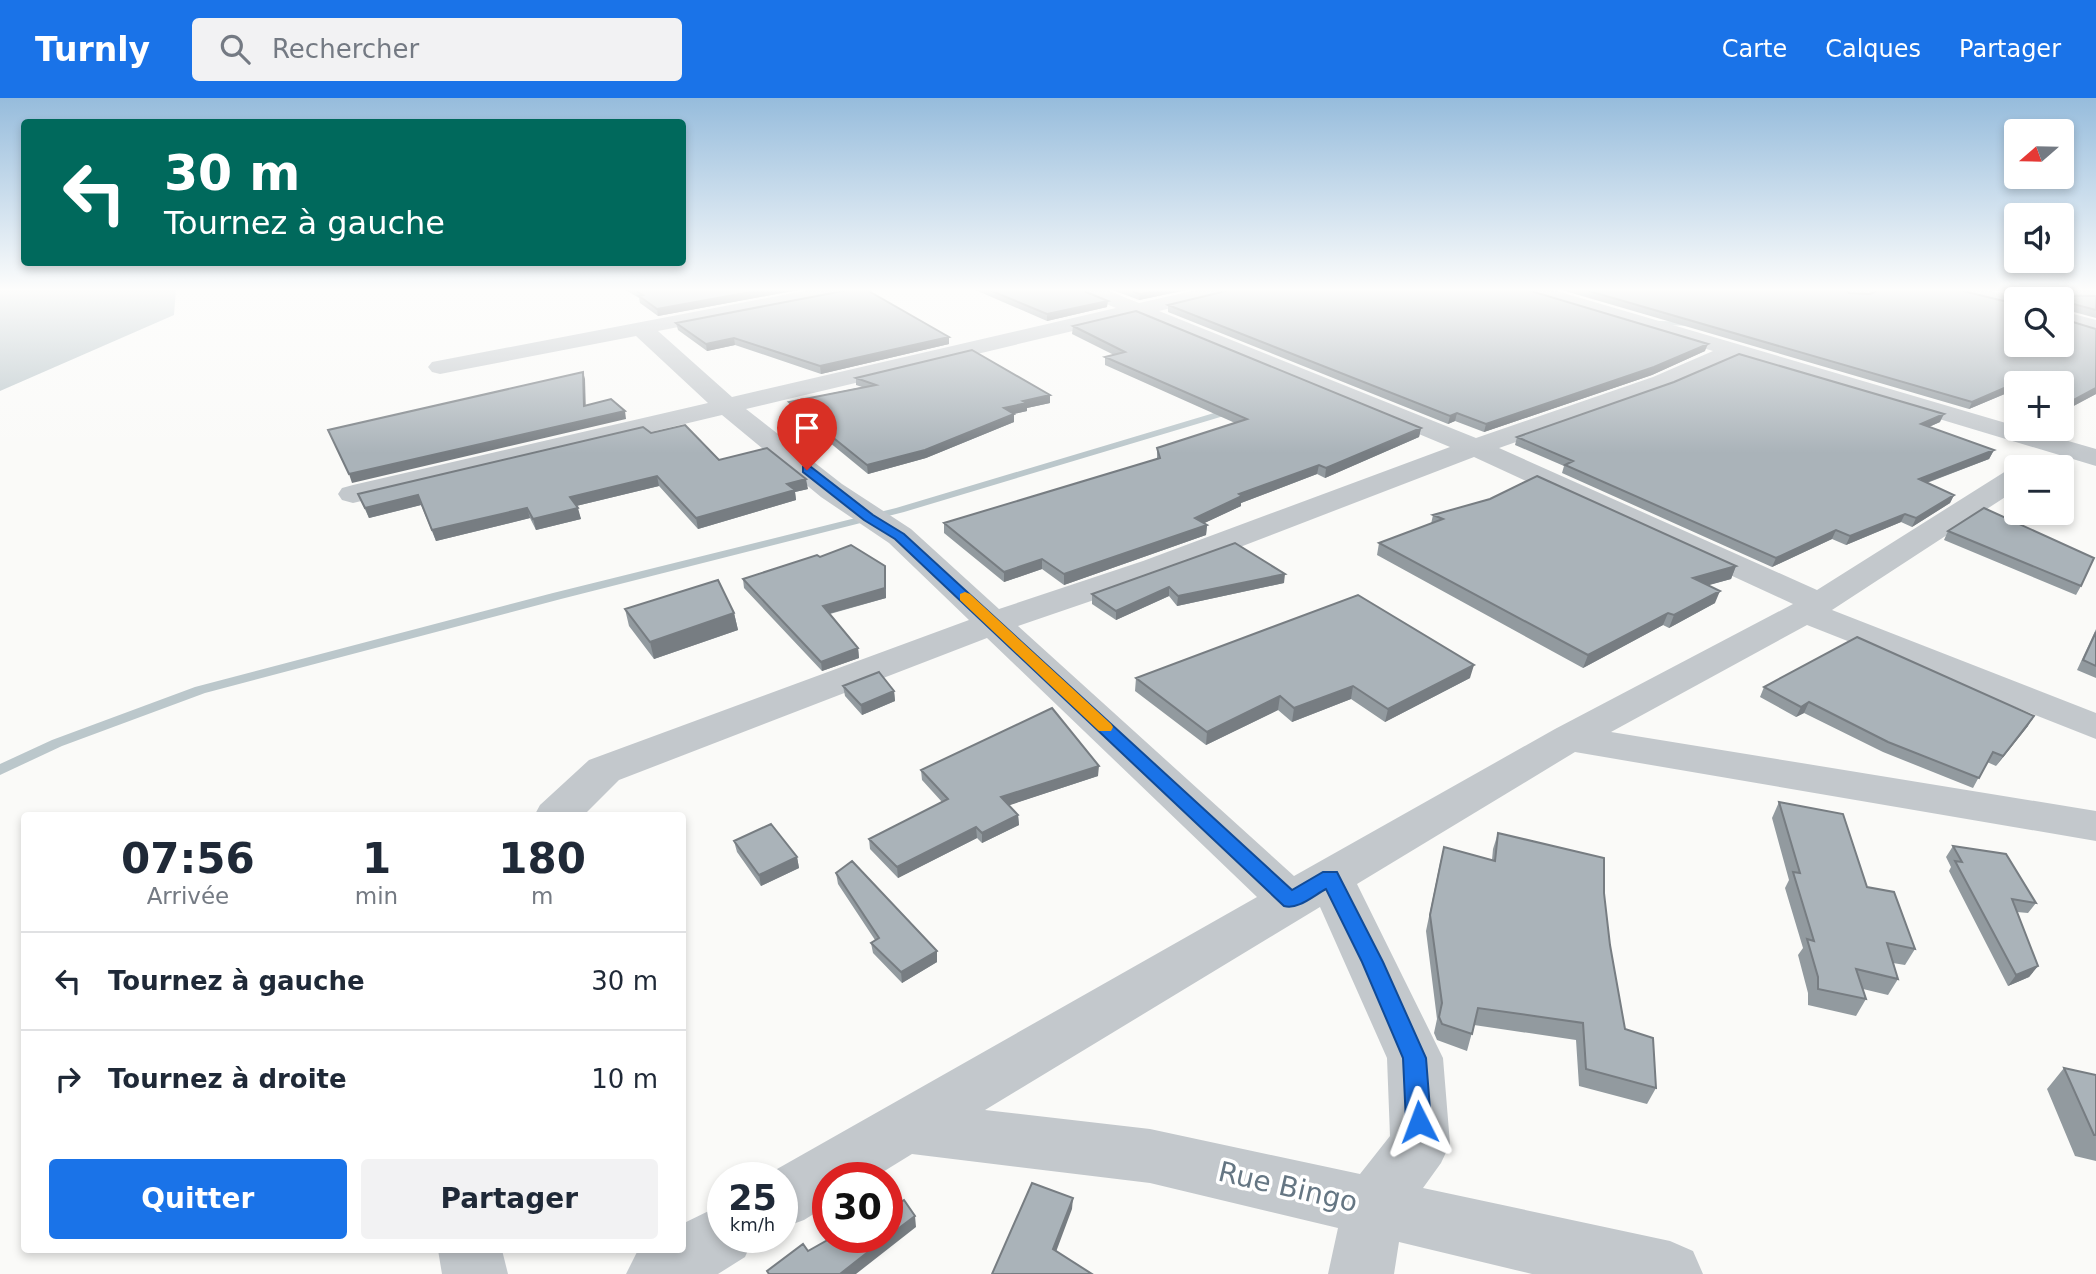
<!DOCTYPE html>
<html lang="fr">
<head>
<meta charset="utf-8">
<style>
	body { margin:0; font-family:"DejaVu Sans",sans-serif; background:#f2f2f3; color:#1f2937; height:100vh; display:flex; flex-direction:column; font-size:26px; white-space:nowrap }
	* { box-sizing:border-box; margin:0 }
	p { font-size:23px; color:#747a83 }
	.icon { flex:none; width:38px; height:38px; fill:none; stroke:currentColor; stroke-width:2; stroke-linecap:round; stroke-linejoin:round }
	.map { position:relative; flex:1; overflow:hidden }
	.sheet { position:absolute; left:21px; top:714px; width:665px; height:441px; display:flex; flex-direction:column; background:#fff; border-radius:7px; box-shadow:0 4px 10px #0003 }
	.sheet>* { flex:none }
	.top-card { position:absolute; left:21px; top:21px; width:665px; height:147px; border-radius:7px; box-shadow:0 4px 10px #0003; background:#00695c; color:#fff; overflow:hidden }
	.needle { width:46px; rotate:250deg }
	.fabs { position:absolute; left:2004px; top:21px; display:grid; gap:14px }
	.fabs a { display:grid; place-items:center; width:70px; height:70px; border-radius:7px; background:#fff; box-shadow:0 4px 10px #0003; font-size:35px }
	.speed { position:absolute; left:707px; top:1064px; display:flex; gap:14px; font-size:35px; font-weight:700; text-align:center }
	.speed>* { display:grid; place-content:center; width:91px; height:91px; border-radius:50%; background:#fff; box-shadow:0 4px 10px #0003; line-height:1 }
	.speed small { font-size:18px; font-weight:400 }
	.speed .limit { border:10px solid #d22; background:#fff; color:#111 }
	.pin { position:absolute; display:grid; place-items:center; width:60px; height:60px; color:#fff; margin:-72px -30px; border-radius:50% 50% 50% 0; rotate:-45deg; box-shadow:0 0 7px #0007 }
	.pin .icon { rotate:45deg }
	.me { position:absolute; width:77px; margin:-38px; rotate:357deg; stroke-linejoin:round; filter:drop-shadow(0 0 5px #0008) }
	.turn { display:flex; align-items:center; gap:24px; height:147px; padding:0 28px; font-size:32px }
	.turn .icon { width:91px; height:91px; stroke-width:2.5 }
	.turn b { display:block; font-size:49px; line-height:60px }
	.eta { display:flex; justify-content:space-evenly; align-items:center; height:119px; text-align:center }
	.eta b { font-size:42px; font-weight:600; line-height:49px }
	.action { display:flex; gap:14px; margin-top:auto; padding:14px 28px }
	.action a { flex:1; height:80px; border-radius:7px; background:#1a73e8; color:#fff; font-size:28px; font-weight:600; line-height:80px; text-align:center }
	.action a+a { background:#f2f2f3; color:#1f2937 }
	ul { padding:0; list-style:none }
	li { display:flex; align-items:center; gap:21px; height:98px; padding:0 28px; border-top:2px solid #e0e1e3 }
	li div { flex:1 }
	li b { display:block; font-size:26px }
	li em { font-style:normal }
	header { display:flex; align-items:center; gap:42px; box-sizing:border-box; height:98px; padding:0 35px; background:#1a73e8; color:#fff }
	header strong { font-size:33px }
	nav { display:flex; gap:38px; margin-inline-start:auto; font-size:24px }
	.search { width:490px; height:63px; background:#f2f2f3; display:flex; align-items:center; gap:18px; box-sizing:border-box; padding:0 24px; border-radius:7px; color:#747a83; font-size:26px }
	.map>svg:first-child { display:block }
</style>
</head>
<body>
<header>
<strong>Turnly</strong>
<div class="search"><svg class="icon" aria-label="search" viewBox="0 0 24 24"><circle cx="10" cy="10" r="6"/><path d="M15 15l6 6"/></svg>Rechercher</div>
<nav><a>Carte</a><a>Calques</a><a>Partager</a></nav>
</header>
<div class="map">
<svg width="2096" height="1176" viewBox="0 0 2096 1176">
	<rect width="100%" height="100%" fill="#fafaf8"/>
	<!-- water -->
	<path fill="#bbc7cb" d="M0 191H176L174 217 0 293Z"/>
	<g fill="none" stroke-linecap="round" stroke-linejoin="round">
		<!-- stream -->
		<path fill="#bbc7cb" fill-rule="evenodd" d="M1988 191H2049L2045 193H1992Z
			M1659 223 1694 224 1698 226 1694 228 1662 227H1659Z
			M1234 309 1239 312 1237 314 904 414 561 501 205 595 62 648 0 677V666L52 642 195 589 553 495 896 410Z"/>
		<!-- minor -->
		<path fill="#c3c8cc" fill-rule="evenodd" d="M814 191H853L850 195 843 197 658 233 732 299 1116 210 1080 195 1077 191H1104L1139 205 1201 191H1235L1232 195 1159 213 1476 340 1653 279 1713 253 1523 195 1520 191H1550L2016 328V331H2027L2096 351V368L1736 260 1671 289 1499 350 1817 492 2006 373 2016 370V392L1832 512 2096 615V641L1807 527 1611 634 2096 713V743L1575 654 1357 786 1443 960 1450 1046 1441 1065 1423 1090 1670 1143 1693 1153 1703 1176H1532L1399 1144 1394 1176H1328L1338 1130 1150 1085 912 1056 873 1080H828V1107L804 1122 782 1130V1080H761L1257 799 987 540 619 682 583 718H534L540 707 589 662 969 522 889 445 821 399 722 317 353 405 342 402 338 396 342 390 353 387 708 305 636 238 440 276 432 274 428 269 432 264ZM1136 218 1450 349 1143 463 999 511 911 431 842 386 746 311ZM1474 359 1793 506 1555 631 1294 778 1018 528 1167 477ZM1320 809 1387 960 1390 1038 1360 1076 1150 1031 985 1012Z
			M1882 191C1876 200 1858 203 1848 200L1845 196 1852 191Z
			M1950 191H1983L2005 196 2024 191H2096V202L2016 201V211L1953 195Z
			M2062 213 2096 222V236L2062 226Z
			M723 1106V1139H754L745 1159 718 1176H626L638 1152H682V1126Z
			M438 1152H502L508 1176H442Z"/>
	</g>
	<!-- wall -->
	<path fill="#929a9f" d="M624 191H803L658 218 640 205 639 200Z
		M973 191H1079L1107 209 1047 223Z
		M1110 191H1191L1139 202Z
		M1558 191H1849L1847 192 1849 195 2016 247 2062 201H2020L2022 197 2096 198V220L2063 211V221L2096 296 2066 312 2062 311V285H2016V297L2007 295 1969 311Z
		M1993 191H2016L2005 193Z
		M1168 207 1705 253 1652 277 1484 334 1455 323 1448 326 1168 214Z
		M676 225 949 246 821 276 735 247 707 253 678 232Z
		M1073 228 1421 330 1419 339 1325 380 1317 376 1241 405V408L1204 425 1207 427 1206 437 1064 487 1042 471 1004 484 944 435V425L1157 361V350L1235 325 1105 267V259L1114 257 1072 236Z
		M856 280 1050 305 1027 310V313L1014 316V324L926 360 868 376 790 312 789 304 862 289 856 287Z
		M1940 324 1929 329 1994 352 1989 361 1927 385 1954 397 1950 405 1912 429 1901 424 1846 447 1832 441 1772 469 1562 375 1564 368 1515 347 1517 339Z
		M719 362 808 391 795 394 796 402 698 431 659 388 576 408 581 421 536 432 530 420 436 443 421 407 369 420 358 396Z
		M1433 417 1736 468 1731 481 1708 487 1715 505 1669 530 1663 527 1583 570 1377 457 1379 445 1431 426Z
		M1948 433 2081 488 2076 497 1944 442Z
		M1235 445 1284 485 1177 508 1169 498 1116 522 1092 506V496Z
		M820 459 885 468 886 477V500L830 516 858 550 859 560 822 573 744 490 743 481Z
		M625 511 734 515 738 532 654 561 629 528Z
		M2096 531V580L2077 572Z
		M1136 580H1470L1385 624 1351 601 1292 624 1278 612 1206 647 1135 593Z
		M843 588 894 593 895 603 862 617 845 598Z
		M1764 589 2028 628 1996 668 1987 664 1973 690 1883 654 1804 615 1796 619 1760 599Z
		M921 672 1098 678 1009 707 1018 717 1019 727 982 745 977 740 898 780 870 751 869 741 942 704 922 682Z
		M1779 704 1867 789 1915 851 1905 867 1893 865 1898 881 1888 897 1863 891 1866 901 1856 918 1808 907V895L1798 857 1803 850 1785 790 1789 782 1772 720Z
		M1498 735 1604 795 1610 847 1625 931 1656 990 1647 1006 1579 988 1576 942 1474 927 1467 953 1437 942 1434 935 1437 921 1426 833 1440 765 1444 749 1492 762 1493 751Z
		M734 743 797 759 799 770 761 788 737 754Z
		M1953 748 2036 805 2028 815 2017 814 2038 868 2029 879 2008 888 1949 773 1951 769 1946 759Z
		M836 775 937 853V864L902 885 873 855 871 845 875 842 838 786Z
		M2064 970 2096 977V1063L2075 1058 2047 991Z"/>
	<!-- shaded-wall -->
	<path fill="#777d82" d="M767 191H803L658 218 657 211Z
		M1162 191H1191L1139 202 1140 196Z
		M1108 203 1107 209 1047 223V216Z
		M949 239V246L821 276 820 268Z
		M734 240 735 247 707 253 706 246Z
		M1708 246 1705 253 1652 277 1484 334 1486 326Z
		M583 274 585 281 586 316 584 308Z
		M2011 287 2007 295 1969 311 1972 304Z
		M2096 290V296L2066 312 2070 304Z
		M1050 297V305L1027 310V313L1004 318V310L1023 303Z
		M625 313 626 321 352 385 349 376Z
		M1457 315 1455 323 1448 326 1450 318Z
		M1014 316V324L926 360 868 376 867 367Z
		M1944 316 1940 324 1917 334 1921 326Z
		M1421 330 1419 339 1325 380 1326 370Z
		M1994 352 1989 361 1915 389 1919 381Z
		M1319 367 1317 376 1241 405V408L1194 430 1195 420 1239 396Z
		M657 378 659 388 572 409 570 399Z
		M806 381 808 391 795 394 796 402 698 431 696 420 787 386Z
		M418 397 421 407 369 420 365 410Z
		M1954 397 1950 405 1912 429 1916 420Z
		M527 410 530 420 436 443 432 432Z
		M578 410 581 421 536 432 533 421Z
		M1905 416 1901 424 1846 447 1850 438Z
		M1207 427 1206 437 1064 487V476Z
		M1836 432 1832 441 1772 469 1776 460Z
		M1042 461V471L1004 484V474Z
		M885 468 886 500 824 517 823 508Z
		M1736 468 1731 481 1688 493 1693 480Z
		M1285 476 1284 485 1177 508 1178 498Z
		M1169 489V498L1116 522V513Z
		M1720 493 1715 505 1669 530 1674 517Z
		M734 515 738 532 654 561 650 544Z
		M1668 515 1663 527 1583 570 1588 557Z
		M858 550 859 560 822 573 821 564Z
		M1474 567 1470 580 1385 624 1388 611Z
		M1353 588 1351 601 1292 624 1294 610Z
		M894 593 895 603 862 617 861 607Z
		M1280 598 1278 612 1206 647 1207 634Z
		M1809 604 1804 615 1796 619 1801 609Z
		M2034 618 2028 628 1996 668 2003 658Z
		M1099 668 1098 678 1001 710V699Z
		M1018 717 1019 727 982 745V735Z
		M976 729 977 740 898 780 897 769Z
		M797 759 799 770 761 788 759 777Z
		M937 853V864L902 885 901 874Z
		M2038 868 2029 879 2008 888 2016 877Z
		M1073 1100 1072 1111 1053 1162V1151Z
		M915 1118 916 1129 856 1176H840Z"/>
	<!-- building -->
	<path fill="#aab3b9" stroke="#777d82" stroke-width="2" d="M633 191H767L657 211 639 198 643 197Z
		M850 191H865L949 239 820 268 734 240 706 246 676 225 843 193Z
		M987 191H1079L1108 203 1047 216Z
		M1127 191H1162L1140 196Z
		M1234 191H1524L1708 246 1654 269 1486 326 1457 315 1450 318 1168 207Z
		M1582 191H1846L1849 195 1870 196 1881 191H1955L2016 206V247H2062V201H2022V197L2096 198V212L2066 204 2063 206V221L2096 231V290L2070 304 2062 302V285H2016V288L2011 287 1972 304Z
		M1136 213 1421 330 1326 370 1319 367 1239 396 1242 398 1195 420 1207 427 1064 476 1042 461 1004 474 944 425 1160 360 1157 350 1247 321 1105 259 1125 254 1073 228Z
		M972 252 1050 297 1023 303 1027 305 1004 310 1014 316 925 352 867 367 789 304 876 287 856 280Z
		M1739 256 1944 316 1921 326 1994 352 1919 381 1954 397 1916 420 1905 416 1850 438 1836 432 1776 460 1565 367 1573 363 1517 339 1674 284Z
		M583 274 584 308 611 301 625 313 349 376 328 332Z
		M685 327 719 362 767 350 806 381 787 386 795 392 696 420 657 378 570 399 578 410 533 421 527 410 432 432 418 397 365 410 358 396 643 329 651 335Z
		M1537 378 1736 468 1693 480 1720 493 1674 517 1668 515 1588 557 1379 445 1443 421 1433 417 1490 401Z
		M1984 410 2094 460 2081 488 1948 433Z
		M1235 445 1285 476 1178 498 1169 489 1116 513 1092 496Z
		M851 447 885 468V490L823 508 858 550 821 564 743 481 817 457 820 459Z
		M718 482 734 515 650 544 625 511Z
		M1358 497 1474 567 1388 611 1353 588 1294 610 1280 598 1207 634 1136 580Z
		M2096 534V568L2083 562Z
		M1857 539 2034 618 2003 658 1993 654 1979 680 1888 644 1809 604 1801 609 1764 589Z
		M879 574 894 593 861 607 843 588Z
		M1052 610 1099 668 1001 699 1018 717 982 735 976 729 897 769 869 741 948 701 921 672Z
		M1779 704 1843 716 1867 789 1894 794 1915 851 1887 845 1898 881 1856 871 1866 901 1818 891V879L1807 841 1814 843 1793 774 1800 775Z
		M771 726 797 759 759 777 734 743Z
		M1498 735 1604 760V795L1610 847 1625 931 1653 940 1656 990 1586 971 1583 925 1478 910 1472 936 1442 926 1439 919 1442 905 1430 817 1444 749 1495 763Z
		M1953 748 2006 756 2036 805 2012 801 2038 868 2016 877 1955 763 1962 764Z
		M852 763 937 853 901 874 871 845 879 840 836 775Z
		M2064 970 2096 977V1037H2094Z
		M1032 1085 1073 1100 1053 1151 1092 1176H992Z
		M904 1102 915 1118 887 1139V1111Z
		M833 1139H887L840 1176H769L767 1173 803 1146 808 1153Z"/>
	<!-- sky -->
	<linearGradient id="sky" x2="0" y2="1"><stop stop-color="#96bcdc"/><stop offset="0.54" stop-color="#fdfdfc"/><stop offset="1" stop-color="#fdfdfc" stop-opacity="0"/></linearGradient>
	<rect width="2096" height="355" fill="url(#sky)"/>
	<!-- route -->
	<path fill="#1a73e8" stroke="#114b97" stroke-width="2" d="M803 369H811L873 417 904 436 1292 792 1323 774H1337L1383 864 1426 960 1431 1024 1427 1032 1419 1035 1410 1032 1406 1024 1403 960 1362 864 1326 791C1313 798 1298 812 1284 808L895 441 864 422 803 374Z"/>
	<!-- slow -->
	<path fill="#f59e0b" d="M965 494 970 496 1111 626 1113 629 1111 633H1099L960 502V496Z"/>
	<g text-anchor="middle" dominant-baseline="central" stroke-width="7" stroke-linejoin="round" paint-order="stroke">
		<!-- near-street labels -->
		<g font-size="28" fill="#657683" stroke="#fff">
			<text transform="translate(1288 1089) rotate(13)">Rue Bingo</text>
		</g>
	</g>
</svg>
<div class="fabs">
<a><svg class="needle" viewBox="-14 -14 28 28"><path d="M0-13l5 13h-10z" fill="#e53935"/><path d="M0 13l5-13h-10z" fill="#747a83"/></svg></a>
<a><svg class="icon" aria-label="sound" viewBox="0 0 24 24"><path d="M4 9h4l5-4v14l-5-4H4zM17 9q2 3 0 6"/></svg></a>
<a><svg class="icon" aria-label="search" viewBox="0 0 24 24"><circle cx="10" cy="10" r="6"/><path d="M15 15l6 6"/></svg></a>
<a>+</a>
<a>−</a>
</div>
<div class="speed"><div>25<small>km/h</small></div><div class="limit">30</div></div>
<div class="pin" style="left:807px;top:372px;background:#d93025"><svg class="icon" aria-label="arrive" viewBox="0 0 24 24"><path d="M6 21V4h12l-3 4 3 4H6"/></svg></div>
<svg class="me" style="left:1419px;top:1024px" viewBox="-20 -20 40 40"><path d="M0-17L14 15 0 8-14 15z" fill="#1a73e8" stroke="#fff" stroke-width="4"/></svg>
<div class="top-card">
<div class="turn"><svg class="icon" aria-label="left" viewBox="0 0 24 24"><path d="M17 20v-9H6M10 6l-5 5 5 5"/></svg><div><b>30 m</b>Tournez à gauche</div></div>
</div>
<section class="sheet">
<div class="eta">
<div><b>07:56</b><p>Arrivée</p></div>
<div><b>1</b><p>min</p></div>
<div><b>180</b><p>m</p></div>
</div>
<ul>
<li><svg class="icon" aria-label="left" viewBox="0 0 24 24"><path d="M17 20v-9H6M10 6l-5 5 5 5"/></svg><div><b>Tournez à gauche</b></div><em>30 m</em></li>
<li><svg class="icon" aria-label="right" viewBox="0 0 24 24"><path d="M7 20v-9h11M14 6l5 5-5 5"/></svg><div><b>Tournez à droite</b></div><em>10 m</em></li>
</ul>
<div class="action"><a>Quitter</a><a>Partager</a></div>
</section>
</div>
</body>
</html>
